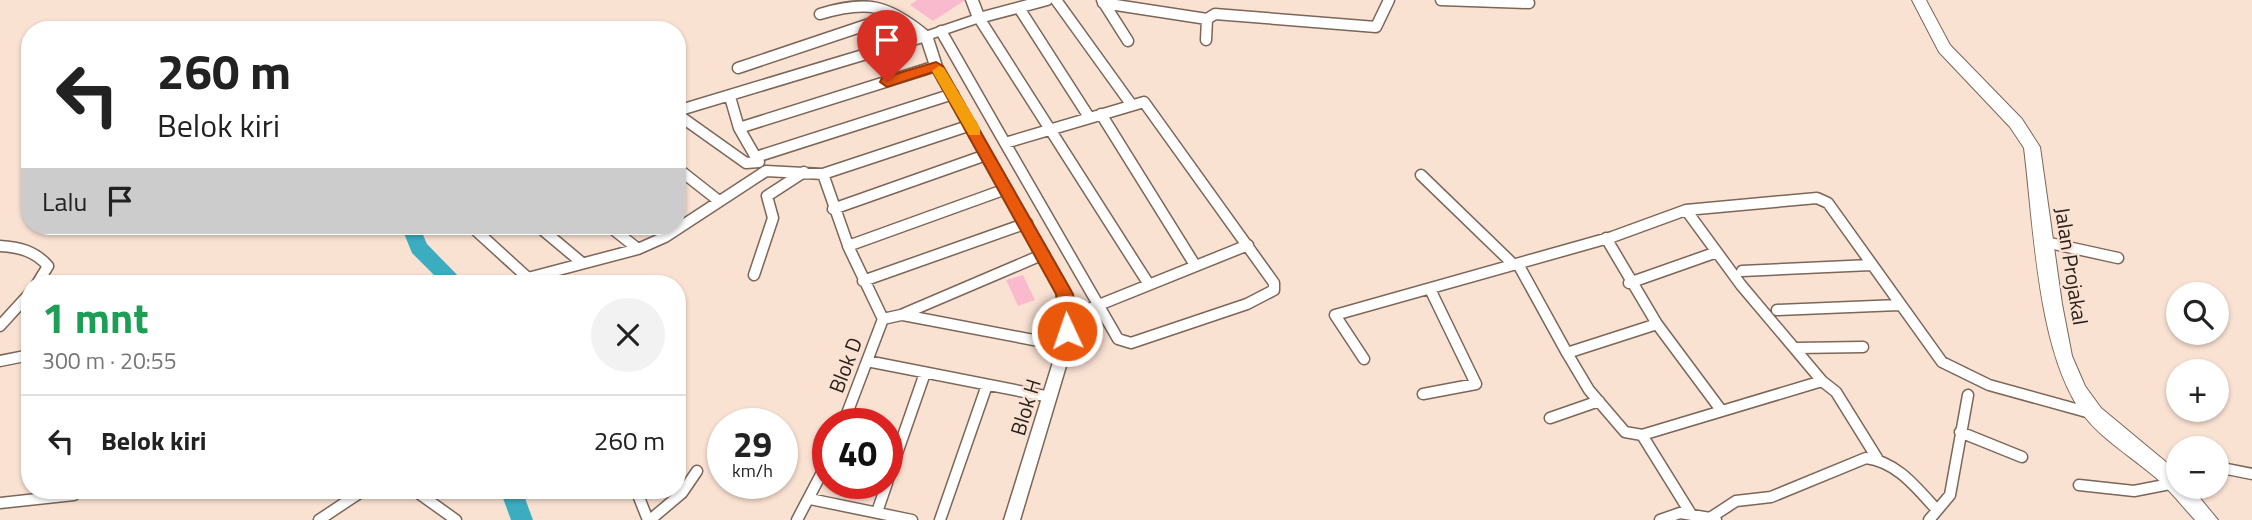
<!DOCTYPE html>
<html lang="id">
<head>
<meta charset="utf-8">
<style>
	body { margin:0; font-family:"Titillium Web",sans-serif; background:#f2f2f2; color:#222; height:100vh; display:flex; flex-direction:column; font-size:26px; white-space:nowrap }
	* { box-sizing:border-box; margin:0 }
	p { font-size:23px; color:#767676 }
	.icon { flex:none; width:38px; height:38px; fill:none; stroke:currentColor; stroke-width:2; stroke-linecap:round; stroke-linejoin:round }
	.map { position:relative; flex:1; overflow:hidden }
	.drawer { position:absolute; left:21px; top:275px; width:665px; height:224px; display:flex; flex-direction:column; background:#fff; border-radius:28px; box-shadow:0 2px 5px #0004 }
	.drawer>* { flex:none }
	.banner { position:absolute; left:21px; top:21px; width:665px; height:214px; border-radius:28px; box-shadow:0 2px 5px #0004; background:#fff; color:#222; overflow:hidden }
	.buttons { position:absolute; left:2166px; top:282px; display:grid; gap:14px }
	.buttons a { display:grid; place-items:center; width:63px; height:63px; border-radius:50%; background:#fff; box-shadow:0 2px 5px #0004; font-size:35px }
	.speed { position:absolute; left:707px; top:408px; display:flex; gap:14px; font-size:35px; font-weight:700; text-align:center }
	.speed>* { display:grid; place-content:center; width:91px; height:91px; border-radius:50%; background:#fff; box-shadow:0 2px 5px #0004; line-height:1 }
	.speed small { font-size:18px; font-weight:400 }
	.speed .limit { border:10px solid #d22; background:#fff; color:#111 }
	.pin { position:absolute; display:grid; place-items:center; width:60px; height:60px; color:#fff; margin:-72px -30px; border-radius:50% 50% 50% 0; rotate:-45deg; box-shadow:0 0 7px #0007 }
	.pin .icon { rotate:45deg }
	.me { position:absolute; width:77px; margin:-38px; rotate:357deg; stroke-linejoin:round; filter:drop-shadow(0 0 5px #0008) }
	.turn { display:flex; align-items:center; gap:24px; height:147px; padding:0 21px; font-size:32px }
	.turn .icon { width:91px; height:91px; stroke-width:2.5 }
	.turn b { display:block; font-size:49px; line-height:60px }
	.then { display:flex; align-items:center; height:66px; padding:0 21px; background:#0003; gap:14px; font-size:26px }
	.round { display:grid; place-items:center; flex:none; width:74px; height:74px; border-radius:37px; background:#f2f2f2 }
	.headline { display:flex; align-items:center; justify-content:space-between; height:119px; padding:0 21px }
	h1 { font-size:42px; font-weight:700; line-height:52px; color:#1e9e55 }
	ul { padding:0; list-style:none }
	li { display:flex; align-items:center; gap:21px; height:91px; padding:0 21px; border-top:2px solid #e0e0e0 }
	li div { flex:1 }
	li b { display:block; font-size:26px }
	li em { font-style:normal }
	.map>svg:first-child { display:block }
</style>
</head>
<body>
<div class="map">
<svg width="2252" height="520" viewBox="0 0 2252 520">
	<rect width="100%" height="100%" fill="#fae2d3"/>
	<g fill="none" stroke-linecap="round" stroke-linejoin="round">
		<!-- river -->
		<path fill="#3cadc1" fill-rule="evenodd" d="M401 226H419L427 244 466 284H443L412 253Z
			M500 490H522L533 520H511Z"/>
	</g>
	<!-- building -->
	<path fill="#fabace" d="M917 0H964V1L933 21 910 5Z
		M1023 275 1035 300 1018 306 1006 280Z"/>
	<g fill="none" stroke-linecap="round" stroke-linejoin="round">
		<defs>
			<path id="minor" d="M1047 0 979 18 1148 283
				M1056 0 1131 104
				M1102 0 1128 41
				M1441 0 1529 3
				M1103 3 1207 19 1206 40
				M1019 8 1089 117
				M820 14C867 0 887 4 926 36
				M1207 19 1215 14 1376 27 1389 0
				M941 31 1005 143
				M738 68 893 16
				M730 97 739 128 758 161
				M1144 102 1274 283V290L1247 304 1131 343 1118 339 1005 143Z
				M677 111 926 36
				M677 114 746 163 759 162
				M1101 114 1195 265
				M739 128 936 66
				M756 157 953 94
				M677 168 719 201
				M823 174 971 125
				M1421 175 1514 265
				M833 209 986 155
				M1686 210 1741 285 1822 381
				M471 226 528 278 638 249 665 237 766 171 823 174 849 248 883 319
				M538 226 581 262
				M609 226 638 249
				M1606 238 1657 324 1721 410
				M2045 242 2118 258
				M0 246C19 247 35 251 48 266L37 284
				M848 246 1006 189
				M1518 264 1567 353
				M1742 271 1871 265
				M754 275 773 218 767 196 804 172
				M863 281 1027 223
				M1629 283 1717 252
				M108 284 111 282
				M1777 310 1899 305
				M903 315 1065 346
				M1069 317 1248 245
				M883 319 901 315 1044 254
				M1657 324 1567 353 1589 390 1625 432 1642 435 1822 381 1836 392 1877 458
				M0 326 30 293
				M1796 348 1863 347
				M1364 359 1335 315 1612 237 1686 210 1817 198 1828 203 1942 362 1989 385 2094 414
				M0 361 30 355
				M867 361 1050 397
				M1423 394 1476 384 1430 289
				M1550 418 1599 401
				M843 424 883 319
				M1960 432 2022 457
				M1642 435 1691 514
				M2217 467 2252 474
				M887 482 925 373
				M2079 485 2134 491 2175 483
				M414 490 456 520
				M636 490 648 520
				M810 499 912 520
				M0 503 74 495
				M877 512 887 483
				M319 520 364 490
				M650 520 682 493 697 471
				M797 520 828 461
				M940 520 987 385
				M1660 520 1680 513 1710 518
				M1716 520 1710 518 1736 501 1771 497 1866 458C1897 462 1916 487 1936 509
				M1929 520 1950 495 1968 395"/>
			<path id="tertiary" d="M966 0H978L985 18 983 21 933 38 942 66 1070 290 1076 317 1072 346 1020 520H1004L1058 346 1062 317 1058 294 930 66 920 36 922 33 972 16Z"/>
			<path id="primary" d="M1912 0H1926L1950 45 2022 119 2040 147 2062 304 2072 356 2085 386 2101 408 2172 467 2179 474V486H2190L2218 520H2195C2182 506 2169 489 2155 477 2133 458 2103 440 2085 417 2037 355 2034 226 2024 148L2010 127 1939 52Z"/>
		</defs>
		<!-- minor casing -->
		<use href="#minor" stroke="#7b6658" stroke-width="13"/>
		<!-- tertiary casing -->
		<use href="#tertiary" stroke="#7b6658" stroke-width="3"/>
		<!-- primary casing -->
		<use href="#primary" stroke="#7b6658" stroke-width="2"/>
		<!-- minor -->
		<use href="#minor" stroke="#fff" stroke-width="10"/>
		<!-- tertiary -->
		<use href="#tertiary" fill="#fff" fill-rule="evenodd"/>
		<!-- primary -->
		<use href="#primary" fill="#fff" fill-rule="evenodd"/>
	</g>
	<!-- route -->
	<path fill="#ea580c" stroke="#983908" stroke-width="2" d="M936 62 943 66 1073 294 1077 317 1073 336H1061L1056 294 933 72 887 87 880 82 882 78Z"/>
	<!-- slow -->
	<path fill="#f59e0b" d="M939 66 944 68 980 128V135H969L932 71Z"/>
	<g text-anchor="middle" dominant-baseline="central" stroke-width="5" stroke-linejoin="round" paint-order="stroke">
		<!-- street labels -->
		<g font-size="21" fill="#29201b" stroke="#fae2d3">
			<text transform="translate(2072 266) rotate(81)">Jalan Projakal</text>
			<text transform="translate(845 365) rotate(-69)">Blok D</text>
			<text transform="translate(1025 407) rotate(-73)">Blok H</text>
		</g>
	</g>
</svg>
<div class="buttons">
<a><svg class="icon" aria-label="search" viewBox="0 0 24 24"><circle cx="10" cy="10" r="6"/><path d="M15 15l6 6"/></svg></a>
<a>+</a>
<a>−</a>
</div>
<div class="speed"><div>29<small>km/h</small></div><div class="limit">40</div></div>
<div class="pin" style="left:887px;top:82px;background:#d93025"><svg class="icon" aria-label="arrive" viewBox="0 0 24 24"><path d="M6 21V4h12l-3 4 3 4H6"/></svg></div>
<svg class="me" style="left:1067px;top:331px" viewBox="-20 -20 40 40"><circle r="17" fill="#ea580c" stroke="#fff" stroke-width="3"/><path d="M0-11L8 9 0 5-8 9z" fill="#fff"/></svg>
<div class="banner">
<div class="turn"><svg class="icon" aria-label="left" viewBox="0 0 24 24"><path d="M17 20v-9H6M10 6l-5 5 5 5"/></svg><div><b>260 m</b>Belok kiri</div></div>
<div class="then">Lalu<svg class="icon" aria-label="arrive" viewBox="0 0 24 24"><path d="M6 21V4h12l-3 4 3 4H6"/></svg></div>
</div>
<section class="drawer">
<div class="headline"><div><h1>1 mnt</h1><p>300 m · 20:55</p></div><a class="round"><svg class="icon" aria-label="close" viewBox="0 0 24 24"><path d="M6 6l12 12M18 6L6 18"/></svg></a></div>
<ul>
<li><svg class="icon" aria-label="left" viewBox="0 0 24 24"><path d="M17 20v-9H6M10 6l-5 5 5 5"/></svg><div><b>Belok kiri</b></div><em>260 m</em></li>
</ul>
</section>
</div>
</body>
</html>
